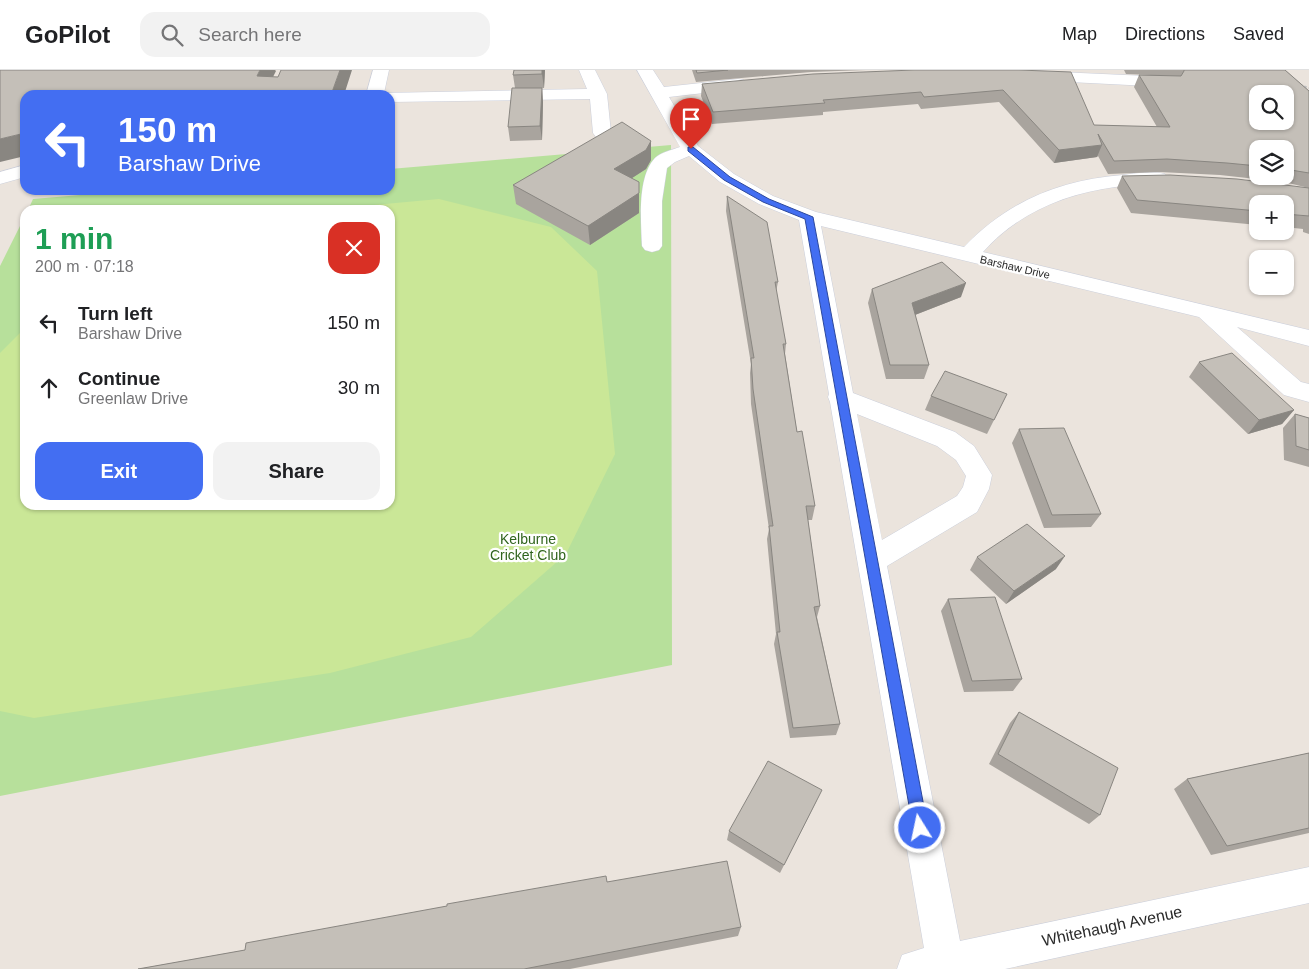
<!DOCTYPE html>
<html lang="en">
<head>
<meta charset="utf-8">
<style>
	body { margin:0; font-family:Helvetica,sans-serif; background:#f2f2f2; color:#202124; height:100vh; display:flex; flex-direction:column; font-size:19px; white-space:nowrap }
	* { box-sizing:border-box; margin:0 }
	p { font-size:16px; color:#757577 }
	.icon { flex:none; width:28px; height:28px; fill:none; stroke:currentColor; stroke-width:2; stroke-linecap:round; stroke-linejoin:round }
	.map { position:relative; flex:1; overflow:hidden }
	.side { position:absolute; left:20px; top:135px; width:375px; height:305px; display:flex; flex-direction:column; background:#fff; border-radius:15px; box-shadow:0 1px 4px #0004 }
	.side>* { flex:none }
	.guide { position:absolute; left:20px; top:20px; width:375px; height:105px; border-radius:15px; box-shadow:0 1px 4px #0004; background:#436ef2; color:#fff; overflow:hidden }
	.controls { position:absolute; left:1249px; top:15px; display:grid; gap:10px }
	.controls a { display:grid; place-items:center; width:45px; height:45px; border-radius:10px; background:#fff; box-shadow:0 1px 4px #0004; font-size:25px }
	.pin { position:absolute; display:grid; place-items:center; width:42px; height:42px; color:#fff; margin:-51px -21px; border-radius:50% 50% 50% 0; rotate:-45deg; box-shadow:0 0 5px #0007 }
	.pin .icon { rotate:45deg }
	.me { position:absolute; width:55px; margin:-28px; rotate:350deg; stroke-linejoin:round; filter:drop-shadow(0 0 4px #0008) }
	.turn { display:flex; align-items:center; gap:18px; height:105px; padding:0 15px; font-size:22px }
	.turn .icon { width:65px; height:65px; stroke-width:2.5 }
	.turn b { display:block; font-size:35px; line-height:42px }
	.round { display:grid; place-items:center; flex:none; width:52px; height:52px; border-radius:15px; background:#f2f2f2 }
	.head { display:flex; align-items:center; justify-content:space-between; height:85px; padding:0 15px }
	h1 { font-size:30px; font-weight:700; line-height:38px; color:#1e9e55 }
	.button { display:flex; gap:10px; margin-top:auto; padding:10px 15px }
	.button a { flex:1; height:58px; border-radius:15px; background:#436ef2; color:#fff; font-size:20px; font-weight:700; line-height:58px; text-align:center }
	.button a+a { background:#f2f2f2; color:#202124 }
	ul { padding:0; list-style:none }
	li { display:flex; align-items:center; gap:15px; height:65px; padding:0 15px }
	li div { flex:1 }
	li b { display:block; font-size:19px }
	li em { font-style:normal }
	header { display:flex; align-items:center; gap:30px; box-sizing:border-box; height:70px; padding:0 25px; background:#fff; border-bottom:1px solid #e0e0e0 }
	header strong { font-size:24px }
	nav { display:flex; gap:28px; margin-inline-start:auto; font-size:18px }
	.search { width:350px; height:45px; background:#f2f2f2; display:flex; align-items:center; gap:12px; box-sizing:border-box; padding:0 18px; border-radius:15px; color:#757577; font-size:19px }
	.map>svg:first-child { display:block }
</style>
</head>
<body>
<header>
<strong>GoPilot</strong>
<div class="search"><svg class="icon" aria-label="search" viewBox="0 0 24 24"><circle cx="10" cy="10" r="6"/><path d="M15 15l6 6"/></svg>Search here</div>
<nav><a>Map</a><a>Directions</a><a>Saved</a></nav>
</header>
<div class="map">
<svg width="1309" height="899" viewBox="0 0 1309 899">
	<rect width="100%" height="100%" fill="#ebe4dd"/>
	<!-- green -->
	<path fill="#b7e09b" d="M671 75 672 595 0 726V196L25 146V435H390V140H28L33 129 139 120H390V99Z"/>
	<!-- pitch -->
	<path fill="#cae797" d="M439 129 551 157 597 201 615 384 566 484 471 567 330 603 34 648 0 641V283L25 258V435H390V140H320Z"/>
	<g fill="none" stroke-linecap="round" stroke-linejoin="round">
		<defs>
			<path id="minor" d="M373 0H389L384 23 587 19 579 0H595L607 24 611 63 608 67 602 68 596 67 593 63 590 29 390 32V25H366Z
				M637 0H653L664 17 738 9 744 10 746 14 744 18 738 19 669 27 698 76 734 104 773 126 816 142 964 177C1008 131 1060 110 1123 105 1137 103 1152 101 1165 104L1168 108 1165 112C1149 116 1131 115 1115 117 1064 124 1018 143 983 182L1309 260V276L1237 257 1301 312 1309 314V332L1284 325 1199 247 821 156 853 323 955 362 974 376 992 405 989 419 977 442 887 496 960 871 1309 797V833L1005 899H897L902 885 924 878 830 332 828 327 829 324 799 150 759 134 720 112 689 86 675 92 667 98 662 131V176L659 180 652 182 645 180 642 176C641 151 637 107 655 88 661 82 672 80 680 77ZM857 344 937 376 956 390 966 406 963 417 957 426 882 470Z
				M1036 1 1169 7 1175 8 1177 12 1175 16 1169 17 1030 10 1028 6 1030 2Z
				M25 95V107L0 114V102Z"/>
		</defs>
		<!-- minor casing -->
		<use href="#minor" stroke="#cbcfdb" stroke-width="1"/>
		<!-- path -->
		<path stroke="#c3c3c3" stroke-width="2" stroke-dasharray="2.5 2" stroke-linecap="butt" d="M1300 15 1309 18"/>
		<!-- minor -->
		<use href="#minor" fill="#fff" fill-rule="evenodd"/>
	</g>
	<!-- wall -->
	<path fill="#a9a49e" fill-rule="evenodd" d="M545 0 544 18H542L543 32 542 70 510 71 508 57 515 18 513 5Z
		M692 0H866L811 2 696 12Z
		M1019 0 1094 55 1157 57 1134 17 1139 5H1151L1126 4 1124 0H1285L1309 21V118L1284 112 1220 105 1160 102 1108 104 1098 86 1097 87 1054 93 999 32 921 39 918 34 823 42V45L712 54 701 26 702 14ZM1258 79H1285V106H1258Z
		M651 90 646 99 632 108 639 131V143L590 175 516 134 513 115Z
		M1122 106 1309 118V164L1303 162V159L1285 157V134H1258V155L1131 143 1117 118Z
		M727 126 778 212 776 222 786 274 785 284 797 362 815 436 812 450H808L820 536 817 547 840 654 836 665 790 668 774 574 776 564 767 469 769 459 751 334 750 303 751 294 726 141Z
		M872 219 961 227 915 245 929 295 924 309H886L868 233Z
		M1199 292 1294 340 1282 354 1248 364 1189 307Z
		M1007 324 987 364 925 340 931 326Z
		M1295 344 1309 348V397L1284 390 1283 358Z
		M1019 359 1101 444 1091 457 1044 458 1012 373Z
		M977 487 1056 499 1006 534 970 500Z
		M948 529 1022 609 1013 621 964 622 941 541Z
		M1019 642 1100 745 1089 754 989 694 1010 653Z
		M1309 683V763L1211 785 1174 719 1187 709Z
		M817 730 780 803 727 770 729 761Z
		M607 812 741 857 738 866 570 899H138L245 880 447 836Z"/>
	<!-- shaded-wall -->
	<path fill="#898681" d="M260 0H275L276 1 264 25 257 6Z
		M340 0H352L344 25H331Z
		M542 0H545L544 18 542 4Z
		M542 18 543 32 542 70 540 56Z
		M25 63V86L0 92V69Z
		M651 71V90L646 99 615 119 614 99Z
		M1102 75 1097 87 1054 93 1059 80Z
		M639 112V143L590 175 588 156Z
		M61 120H80L64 125Z
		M966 213 961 227 907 248 912 233Z
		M1294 340 1282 354 1248 364 1259 350Z
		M1065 486 1056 499 1006 534 1014 521Z"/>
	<!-- building -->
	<path fill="#c4bfb8" stroke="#898681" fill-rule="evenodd" d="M0 0H260L257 6 278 7 281 0H340L331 25H25V63L0 69Z
		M514 0H542V4L513 5Z
		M696 0H728L697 3Z
		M914 0H1019L1071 2 1094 55 1170 57 1139 5 1181 6 1184 1V0H1285L1309 21V103L1285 99V79H1258V96L1227 93 1167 89 1114 91 1098 64 1102 75 1059 80 1003 20 924 27 921 22 823 30 825 33 713 42 702 14 813 4ZM1258 24H1285V51H1258Z
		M512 18H542L540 56 508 57Z
		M622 52 651 71 646 80 614 99 639 112V123L588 156 513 115Z
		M1170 105 1237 109 1309 118V146L1285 144V134H1258V141L1137 130 1122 106Z
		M727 126 767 152 778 212H775L786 274H783L797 362 802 361 815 436H806L820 536 814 537 840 654 793 658 777 562H780L769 456H773L753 319 751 288H754Z
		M942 192 966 213 912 233 929 295H890L872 219Z
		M1232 283 1294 340 1259 350 1199 292Z
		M945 301 1007 324 994 350 931 326Z
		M1295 344 1309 348V380L1296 376Z
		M1064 358 1101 444 1052 445 1019 359Z
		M1027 454 1065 486 1014 521 977 487Z
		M995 527 1022 609 972 611 948 529Z
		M1019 642 1118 698 1100 745 998 684Z
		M1309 683V758L1227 776 1187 709Z
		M768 691 822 720 784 795 729 761Z
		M727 791 741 857 524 899H138L245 880 246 873 447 836V834L606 806 607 812Z"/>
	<!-- route -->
	<path fill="#436ef2" stroke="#2c489d" d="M688 77H693L730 107 769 129 813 147 928 758 925 763 920 765 915 763 913 758 805 149 763 132 724 110 688 81Z"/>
	<g text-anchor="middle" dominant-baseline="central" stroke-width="4.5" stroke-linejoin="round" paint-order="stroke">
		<!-- far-street labels -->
		<g font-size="11" fill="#2a2a2a" stroke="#fff">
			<text transform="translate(1015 197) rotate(13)">Barshaw Drive</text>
		</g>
		<!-- park labels -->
		<g font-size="14" fill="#30641d" stroke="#fff">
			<text x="528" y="469">Kelburne<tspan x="528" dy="16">Cricket Club</tspan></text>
		</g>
		<!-- near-street labels -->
		<g font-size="16" fill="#2a2a2a" stroke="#fff">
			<text transform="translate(1112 856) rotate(-12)">Whitehaugh Avenue</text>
		</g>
	</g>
</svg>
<div class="controls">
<a><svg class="icon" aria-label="search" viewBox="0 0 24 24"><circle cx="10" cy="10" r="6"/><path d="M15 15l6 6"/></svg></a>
<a><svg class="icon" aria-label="layers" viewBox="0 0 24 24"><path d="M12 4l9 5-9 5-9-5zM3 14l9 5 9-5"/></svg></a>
<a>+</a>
<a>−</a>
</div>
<div class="pin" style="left:691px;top:79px;background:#d93025"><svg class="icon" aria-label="arrive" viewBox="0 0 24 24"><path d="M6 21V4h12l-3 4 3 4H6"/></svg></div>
<svg class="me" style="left:920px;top:758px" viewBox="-20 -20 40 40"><circle r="17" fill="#436ef2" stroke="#fff" stroke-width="3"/><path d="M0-11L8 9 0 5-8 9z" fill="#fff"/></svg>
<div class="guide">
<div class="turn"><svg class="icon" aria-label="left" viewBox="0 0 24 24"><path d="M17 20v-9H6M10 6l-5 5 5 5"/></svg><div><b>150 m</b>Barshaw Drive</div></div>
</div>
<section class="side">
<div class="head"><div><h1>1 min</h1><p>200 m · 07:18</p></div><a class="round" style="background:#d93025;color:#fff"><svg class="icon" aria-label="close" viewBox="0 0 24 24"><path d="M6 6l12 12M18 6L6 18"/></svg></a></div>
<ul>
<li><svg class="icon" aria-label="left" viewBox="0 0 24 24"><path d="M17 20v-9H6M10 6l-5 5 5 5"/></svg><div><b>Turn left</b><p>Barshaw Drive</p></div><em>150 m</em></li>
<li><svg class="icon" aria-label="ahead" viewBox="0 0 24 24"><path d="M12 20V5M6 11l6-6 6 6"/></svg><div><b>Continue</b><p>Greenlaw Drive</p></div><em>30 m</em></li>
</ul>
<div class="button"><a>Exit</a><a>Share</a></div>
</section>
</div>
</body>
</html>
